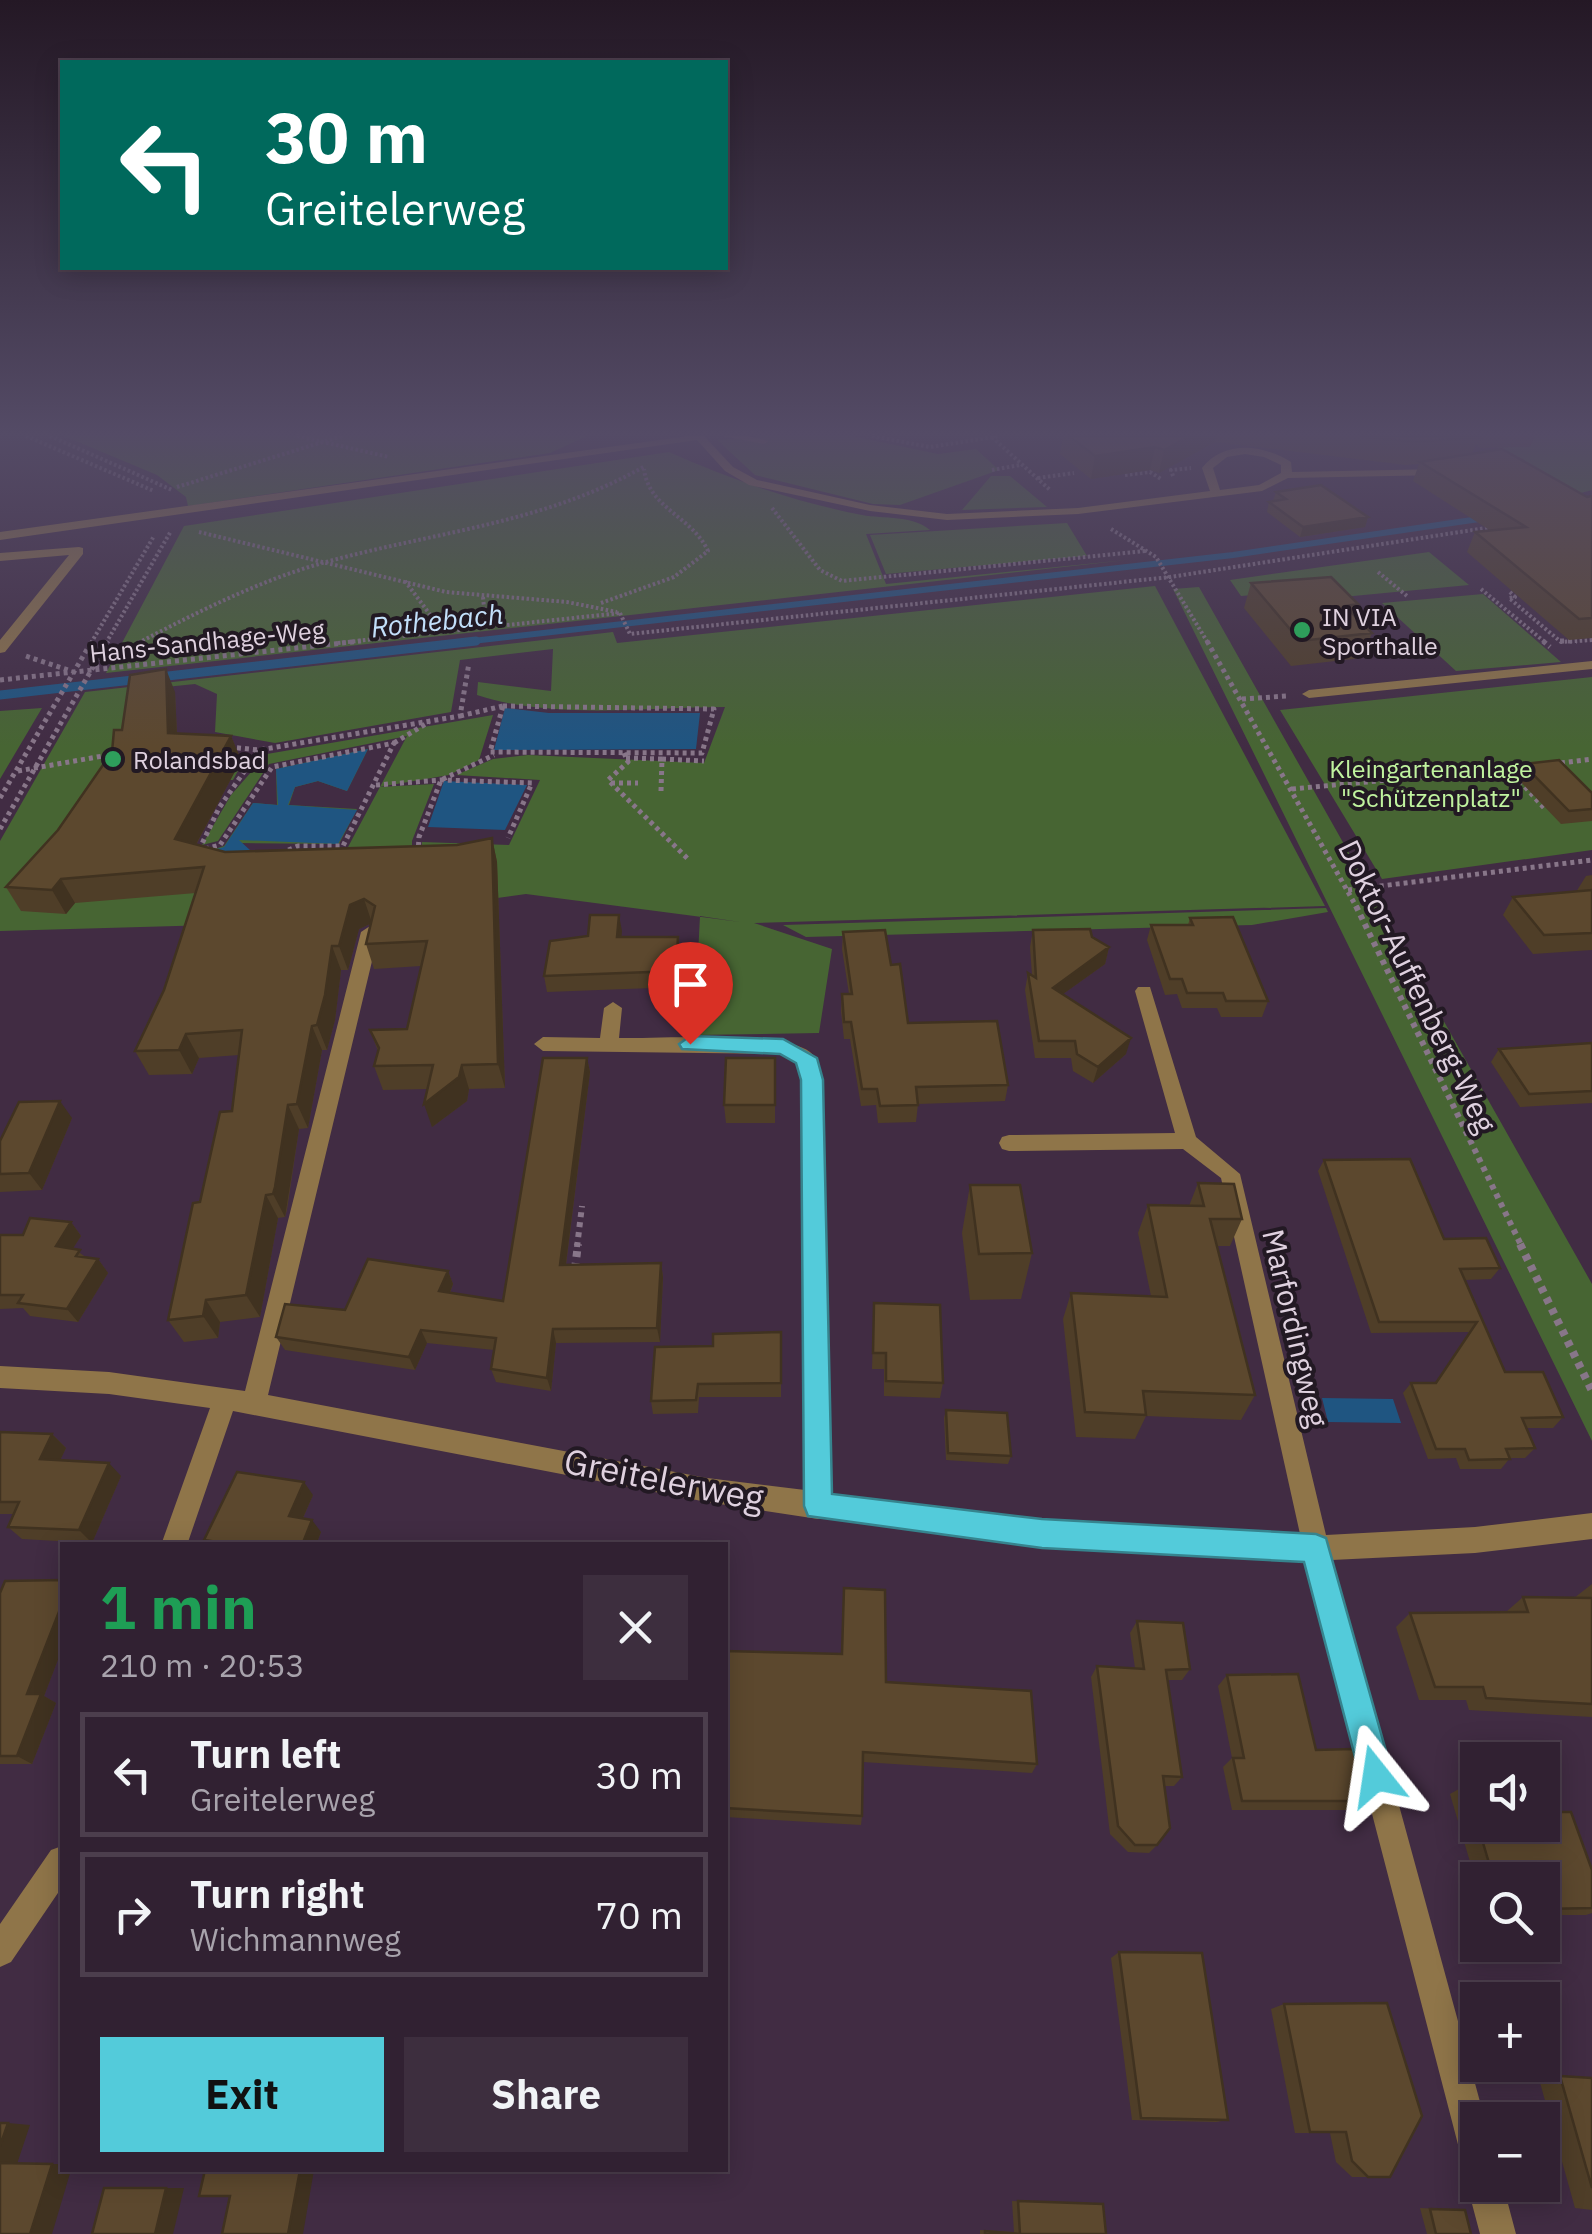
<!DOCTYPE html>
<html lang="en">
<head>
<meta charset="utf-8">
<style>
	body { margin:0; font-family:"IBM Plex Sans",sans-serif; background:#3d2e3e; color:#f1f3f6; height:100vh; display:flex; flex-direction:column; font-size:38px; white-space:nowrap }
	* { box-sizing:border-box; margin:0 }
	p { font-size:32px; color:#a8a3ac }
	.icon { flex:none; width:55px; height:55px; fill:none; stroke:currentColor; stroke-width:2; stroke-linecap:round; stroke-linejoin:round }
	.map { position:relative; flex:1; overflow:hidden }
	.panel { position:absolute; left:60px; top:1542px; width:668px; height:630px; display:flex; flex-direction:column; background:#312132; border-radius:0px; box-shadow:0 5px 25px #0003,0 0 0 2px #4c3e4d }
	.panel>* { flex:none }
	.banner { position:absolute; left:60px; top:60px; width:668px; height:210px; border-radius:0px; box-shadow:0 5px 25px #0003,0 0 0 2px #4c3e4d; background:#00695c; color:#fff; overflow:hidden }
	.fabs { position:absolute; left:1460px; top:1742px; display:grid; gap:20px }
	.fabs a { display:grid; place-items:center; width:100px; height:100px; border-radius:0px; background:#312132; box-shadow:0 5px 25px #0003,0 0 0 2px #4c3e4d; font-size:50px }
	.pin { position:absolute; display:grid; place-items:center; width:85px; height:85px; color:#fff; margin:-102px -42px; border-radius:50% 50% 50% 0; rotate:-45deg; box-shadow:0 0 10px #0007 }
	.pin .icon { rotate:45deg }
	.me { position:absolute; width:110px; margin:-55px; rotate:345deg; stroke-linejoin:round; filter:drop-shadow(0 0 8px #0008) }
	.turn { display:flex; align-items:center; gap:35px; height:210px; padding:0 40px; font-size:45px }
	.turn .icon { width:130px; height:130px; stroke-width:2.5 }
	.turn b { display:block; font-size:70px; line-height:85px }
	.round { display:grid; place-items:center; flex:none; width:105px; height:105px; border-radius:0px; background:#3d2e3e }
	.summary { display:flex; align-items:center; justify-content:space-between; height:170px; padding:0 40px }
	h1 { font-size:60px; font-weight:700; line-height:75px; color:#1e9e55 }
	.action { display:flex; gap:20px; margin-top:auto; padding:20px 40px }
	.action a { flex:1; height:115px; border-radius:0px; background:#53cbda; color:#111; font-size:40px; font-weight:700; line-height:115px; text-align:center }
	.action a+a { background:#3d2e3e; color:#f1f3f6 }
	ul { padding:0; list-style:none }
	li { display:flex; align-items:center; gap:30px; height:125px; margin:0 20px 15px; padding:0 20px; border:5px solid #4c3e4d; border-radius:0px }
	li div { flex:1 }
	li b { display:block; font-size:38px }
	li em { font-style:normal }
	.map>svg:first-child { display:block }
</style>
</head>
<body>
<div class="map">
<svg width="1592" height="2234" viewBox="0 0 1592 2234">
	<rect width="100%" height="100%" fill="#412c43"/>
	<!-- green -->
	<path fill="#476533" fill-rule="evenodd" d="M762 436H852L938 454 976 449 999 470 900 505 873 504 755 475 717 440Z
		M1484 436H1592V490L1559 499Z
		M991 476H1010L1047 507 962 510Z
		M1067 523 1087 556 886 574 870 535Z
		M1429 552 1469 585 1332 598 1324 589 1241 596 1230 580Z
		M1155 586 1325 906 754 923 832 949 819 1033 694 1035 700 916 740 922 526 894 323 922 0 931V841L85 692 613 632 617 643ZM553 649 551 691 478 682 477 695C554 720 646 707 725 707L704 763 528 755 493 759 456 775 540 780 509 845 422 842 421 863 412 864V841L434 784 379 787 449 775 479 760 493 715 267 754 231 795 202 845 218 841 269 764 407 736 347 849H301L257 869 261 860 238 843 339 844 357 809 289 805 295 787 318 781 347 791 368 749 276 769 277 805 253 803 224 846 182 859 222 780H233L244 760C181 757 175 741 146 689L195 684 217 694 215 732 275 743 451 712 460 660Z
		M1199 587 1592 1284V1441L1173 589Z
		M1483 594 1561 662 1456 671 1382 603Z
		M1592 677V850L1382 879 1280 710Z
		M42 708 0 779V711Z
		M1326 908 1328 912 1252 925 806 937 783 925Z"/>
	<!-- forest -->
	<path fill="#486930" d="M64 436H587L550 453 188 506 186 497 157 475Z
		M669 452C732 480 795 502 862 515 884 519 913 515 930 530L866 534 886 584 1127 560 106 673 184 526Z"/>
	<!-- water -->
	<path fill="#1f5581" d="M505 708 549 713H700L696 749 494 750Z
		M368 749 347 791 318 781 295 787 288 805 357 810 338 844 239 840 261 860 169 863 224 847 253 803 278 805 276 769Z
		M444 781 527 785 505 830 428 827Z
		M1322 1398 1393 1399 1401 1423 1328 1422Z"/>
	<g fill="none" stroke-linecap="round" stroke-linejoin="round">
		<!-- stream-far1 -->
		<path stroke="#1f5581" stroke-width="6" d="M454 643 1233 555 1486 518"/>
		<!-- stream -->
		<path stroke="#1f5581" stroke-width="9" d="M0 695 476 641"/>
		<!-- path-far3 -->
		<path stroke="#887689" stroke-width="4" stroke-dasharray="2.5 2.5" stroke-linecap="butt" d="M26 436 154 491
			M50 436 172 490
			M297 436 389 457
			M872 436 930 447 1000 436
			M992 437 1050 490
			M992 470 1020 465
			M1125 475 1150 472 1161 479
			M1173 476 1171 470 1191 468
			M1038 478 1074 473
			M177 487 342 436
			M772 508 820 570 842 581 1145 551
			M1111 529 1156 557 1208 643
			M199 532 446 592 567 602 617 612
			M1378 572 1407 596
			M405 581 443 632
			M1481 589 1546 643
			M1510 592 1515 597 1509 598 1561 642 1592 640
			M483 597 486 628
			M601 603 674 577 708 551C692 516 649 509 644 469
			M620 613 630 634 1170 577 1492 527
			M91 643 154 536
			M106 643 171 531
			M138 643C198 612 260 580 326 562 434 532 546 523 645 466
			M338 643 620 613"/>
		<!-- path-far2 -->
		<path stroke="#887689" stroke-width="5" stroke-dasharray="4 4" stroke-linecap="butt" d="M1207 641 1357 908
			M1543 641 1550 647
			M1560 641H1577
			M26 656 71 671
			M95 666 143 641
			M0 680 361 641
			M1242 699 1287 696
			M503 706 714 709 702 753 490 752Z
			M460 716 503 706
			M394 743 429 722
			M229 747 259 750 460 716 469 663
			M624 753 628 762 608 780 688 859
			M626 758 662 759 661 791
			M662 759 704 761
			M1553 764 1592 759
			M1509 769 1545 809
			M18 771 114 754
			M611 783H638
			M376 785 441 780 532 783 508 838
			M1292 789 1526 767
			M0 798 92 641
			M0 829 108 641
			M205 849 220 845 272 767 394 743 343 846H298L281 853
			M199 850 219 808 259 750
			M418 854 419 837 441 780 494 755
			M1348 890 1592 860"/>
		<!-- path-far1 -->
		<path stroke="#887689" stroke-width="6" stroke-dasharray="5 5" stroke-linecap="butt" d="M1356 906 1522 1247
			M577 1247 582 1206"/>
		<!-- path -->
		<path stroke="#887689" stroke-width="8" stroke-dasharray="6 6" stroke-linecap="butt" d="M1520 1244 1592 1391
			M575 1269 578 1244"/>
		<!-- lane -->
		<path fill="#8f7549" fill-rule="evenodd" d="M688 436H704L733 467 757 480 870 505 947 514 1078 508 1210 491 1202 468C1224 440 1262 444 1291 462L1292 472 1441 469 1446 472 1441 475 1288 478 1262 491 1078 514 947 520 870 511 749 485 725 471 697 440 0 540V532ZM1245 454 1264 457 1281 465V473L1259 485 1220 490 1213 468 1227 457Z
			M722 436H747L769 441 764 444Z
			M79 547 83 548V554L5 652 0 653V640L69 555 0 561V553Z"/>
		<!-- street -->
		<path fill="#8f7549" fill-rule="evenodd" d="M1592 661V669L1309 698 1302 694 1309 690Z
			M370 926 379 932 268 1395 707 1478 805 1490 802 1080 797 1062 780 1054 543 1051 534 1044 543 1037 600 1038 604 1008 613 1002 622 1008 619 1038C660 1039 782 1030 810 1052 818 1058 819 1071 822 1080L830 1494 1041 1520 1300 1534 1221 1178 1183 1149 1009 1151 1002 1149 999 1143 1002 1137 1009 1135 1175 1133 1135 991 1138 987H1150L1196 1137 1240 1174 1326 1535 1475 1527 1592 1513V1539L1475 1553 1332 1560 1485 2120H1478V2185H1503L1516 2234H1480L1467 2185 1474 2172 1466 2168 1461 2156 1306 1560 1041 1546 823 1517 818 1519 707 1502 233 1411 187 1545H161L210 1408 109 1394 0 1388V1366L109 1372 245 1391 361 932Z
			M62 1846V1887L11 1962 0 1967V1924L51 1850Z"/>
	</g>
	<!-- wall -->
	<path fill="#4f3e28" d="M1063 436H1535L1530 447 1480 448 1476 444 1472 454 1587 497 1592 496V638L1569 640 1467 552 1475 532 1491 531 1413 481 1419 464 1406 465 1215 442 1159 473 1150 470 1091 479 1060 454Z
		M1276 492 1368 517 1365 527 1300 537 1267 512 1269 502 1273 501Z
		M1251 583 1358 604 1355 615 1372 633 1362 658 1291 666 1244 608Z
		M175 692 177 734 231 736 241 760 196 845 225 852 457 845 492 838 497 862 505 1088 469 1089 467 1101 432 1127 427 1089 383 1090 374 1066 378 1051 370 1030 407 1029 421 966 374 969 366 944 370 924 359 929 348 970H341L335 1020 327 1050H322L308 1128 299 1129 287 1210 285 1217 278 1218 260 1317 220 1322 218 1338 184 1342 168 1320 200 1202 232 1111 239 1055 199 1058 192 1074 149 1075 135 1051 164 990 196 893 75 903 66 914 21 911 6 887 58 830 112 752 122 730Z
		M1523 764 1592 793V821L1561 824 1516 777Z
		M1592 875V950L1533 954 1503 915 1513 897 1576 892 1586 876Z
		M619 915 621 937H678L680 952 678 987 547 992 544 976 588 936Z
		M1190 918 1268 1001 1262 1017H1221L1217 1008H1182L1177 994 1165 995 1147 940 1151 925H1188Z
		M1033 930 1092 937 1109 947 1105 964 1063 994 1126 1054 1093 1083 1073 1071 1071 1058H1035L1025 990 1028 973 1032 975 1030 947Z
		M843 932 891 965 908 1023 1008 1085 1005 1101 918 1104 916 1122 878 1123 876 1105 861 1106 850 1039H844L841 1011 842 994H849L842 949Z
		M1592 1043V1103L1520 1107 1491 1062 1499 1049Z
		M587 1058 590 1072 566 1265 661 1263 663 1277 660 1342 556 1343 551 1391 496 1382 491 1369 494 1350 427 1343 415 1370 285 1350 276 1337 448 1271 453 1284 450 1293 503 1301Z
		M775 1058V1123H726L724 1105Z
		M72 1118 42 1190 0 1192V1141Z
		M1324 1160 1444 1239 1500 1268 1491 1279 1465 1280 1505 1372 1563 1417 1553 1428H1526L1535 1448 1525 1458H1510L1501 1469H1460L1456 1458 1428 1459 1403 1393 1411 1383H1435L1469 1332 1371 1333 1318 1171Z
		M1198 1183 1242 1219 1230 1246H1217L1255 1395 1241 1420 1146 1416 1135 1439 1076 1437 1063 1319 1071 1293 1151 1296 1138 1233 1148 1205 1189 1206Z
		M970 1185 1032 1253 1021 1299 970 1300 962 1233Z
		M71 1222 81 1236 73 1248 87 1258 98 1259 108 1273 78 1322 30 1316 23 1308 0 1309V1235H23Z
		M874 1303 943 1383 940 1398 884 1396V1369H872Z
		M781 1332V1397H699L698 1413 653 1414 651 1401 713 1346Z
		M946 1410 1011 1456 1008 1464 946 1460 944 1418Z
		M0 1432 52 1434 66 1448 60 1460 121 1476 92 1543 22 1539 8 1527 14 1514H0Z
		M313 1495 303 1518 321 1532 316 1545H209L204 1540Z
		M62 1580V1649L44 1696 56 1703 32 1764H0V1593Z
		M1592 1584V1717L1469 1710 1466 1700H1419L1396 1627 1410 1613 1506 1612 1523 1597 1574 1598Z
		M1137 1621 1190 1669 1182 1680H1168L1182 1777 1174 1786H1165L1157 1845 1149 1853 1128 1852 1110 1834 1091 1677 1097 1666 1135 1668 1130 1633Z
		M725 1651 886 1682 1037 1764 1032 1773 863 1762 862 1816 861 1825 725 1817Z
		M1227 1675 1316 1750 1367 1801 1353 1810H1232L1223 1767 1232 1758 1218 1686Z
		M1466 1785 1592 1870V1913L1586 1915H1542V1880H1478V1889L1450 1794Z
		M1119 1952 1228 2120 1216 2122 1132 2120 1111 1958Z
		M1284 2004 1390 2177H1352L1336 2162 1330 2133H1295L1271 2009Z
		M1560 2076 1592 2078V2210L1575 2208 1539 2079Z
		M1012 2201 1103 2204 1106 2234H980V2230L1014 2232Z
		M1420 2208 1465 2210 1471 2234H1427Z"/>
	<!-- shaded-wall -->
	<path fill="#403220" d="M1190 436H1217L1215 442 1159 473 1164 450Z
		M1155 447 1150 470 1091 479 1095 456Z
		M1368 517 1365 527 1300 537 1303 527Z
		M166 669 175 692 178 757 168 733Z
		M231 736 241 760 186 863 175 839Z
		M492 838 497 862 505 1088 498 1064Z
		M61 879 75 903 66 914 52 890Z
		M364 899 372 923 359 929 348 970 339 946 350 905Z
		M619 915 622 931 620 953 617 937Z
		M678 937 680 952 678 987 676 971Z
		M332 946 341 970 335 1020 327 1050 317 1025Z
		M1109 947 1105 964 1049 1004 1053 988Z
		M312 1026 322 1050 308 1128 297 1104Z
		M186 1034 199 1058 192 1074 179 1050Z
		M1131 1038 1126 1054 1093 1083 1098 1067Z
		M587 1058 590 1072 564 1279 560 1265Z
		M462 1065 469 1089 467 1101 432 1127 424 1104Z
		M60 1101 72 1118 42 1190 29 1173Z
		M288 1105 299 1129 285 1217 273 1194Z
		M266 1195 278 1218 260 1317 246 1295Z
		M71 1222 81 1236 66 1259 56 1246Z
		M98 1259 108 1273 78 1322 67 1309Z
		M661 1263 663 1277 660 1342 657 1328Z
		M448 1271 453 1284 445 1305 439 1291Z
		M206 1300 220 1322 218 1338 203 1316Z
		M553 1329 556 1343 551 1391 547 1378Z
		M421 1330 427 1343 415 1370 409 1357Z
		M52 1434 66 1448 54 1473 40 1459Z
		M109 1463 121 1476 92 1543 79 1530Z
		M304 1482 313 1495 298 1529 289 1516Z
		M312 1520 321 1532 316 1545H302Z
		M62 1604V1649L44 1696 56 1703 32 1764 17 1756 27 1694Z
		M8 2123 30 2125 17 2164 0 2163V2146Z
		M52 2164H62V2170H71L52 2234H30Z
		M300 2170H314L303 2234H288Z
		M166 2188H184L173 2234H155Z"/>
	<!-- building -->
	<path fill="#5c482e" stroke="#403220" stroke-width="2.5" d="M1069 436H1190L1164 450 1155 447 1095 456Z
		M1359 436H1477L1479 437 1415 442Z
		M1502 449 1587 497 1592 496V618L1579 619 1475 532 1526 527 1420 462Z
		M1321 485 1368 517 1303 527 1269 502 1286 499 1276 492Z
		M1331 577 1358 604 1345 606 1372 633 1300 641 1251 583Z
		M166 669 168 733 231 736 175 839 225 852 457 845 492 838 498 1064 462 1065 459 1077 424 1104 433 1065 374 1066 379 1048 370 1030 407 1029 427 941 366 944 375 906 364 899 350 905 339 946H332L325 995 317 1025 312 1026 297 1104 288 1105 275 1187 273 1194 266 1195 246 1295 206 1300 203 1316 168 1320 193 1203 200 1202 220 1112 232 1111 242 1030 186 1034 179 1050 135 1051 164 990 204 867 61 879 52 890 6 887 58 830 112 752 114 730H122L130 675Z
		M1559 760 1592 793V809L1569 811 1523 764Z
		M1592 890V933L1544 935 1513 897Z
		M590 915H619L617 937H678L676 971 544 976 550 941 588 936Z
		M1233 917 1268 1001H1226L1223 993H1187L1182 979H1170L1151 925H1193L1190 918Z
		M1090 929 1092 937 1109 947 1053 988 1131 1038 1098 1067 1077 1054 1075 1041H1039L1028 973 1036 978 1033 930Z
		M885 930 891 965 900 964 908 1023 997 1021 1008 1085 916 1087 918 1105 880 1106 877 1089H862L851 1022H844L842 994H852L843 932Z
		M1592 1043V1091L1529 1094 1499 1049Z
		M543 1058H587L560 1265 661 1263 657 1328 553 1329 547 1378 491 1369 496 1338 421 1330 409 1357 276 1337 285 1304 345 1310 368 1259 448 1271 439 1291 503 1301Z
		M726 1058H775V1105H724Z
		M60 1101 29 1173 0 1174V1141L19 1102Z
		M1410 1159 1444 1239 1486 1238 1500 1268 1460 1269 1505 1372H1543L1563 1417 1522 1418 1535 1448 1506 1449 1510 1459 1469 1460 1465 1449H1436L1411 1383H1436L1477 1322H1379L1324 1160Z
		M1198 1183 1234 1184 1242 1219H1210L1255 1395 1143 1391 1146 1415 1085 1412 1071 1293 1167 1297 1148 1205 1204 1206Z
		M970 1185H1020L1032 1253 979 1254Z
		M30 1218 71 1222 56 1246 80 1250 76 1256 98 1259 67 1309 18 1303 23 1295H0V1235H23Z
		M874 1303 940 1305 943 1383 886 1381V1353H873Z
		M781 1332V1383L698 1384 696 1400 651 1401 655 1347 713 1346V1334Z
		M946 1410 1007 1413 1011 1456 948 1453Z
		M0 1432 52 1434 40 1459 109 1463 79 1530 8 1527 19 1502H0Z
		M237 1472 304 1482 289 1516 312 1520 302 1545H238L204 1540Z
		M62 1580V1604L27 1694H41L17 1756H0V1593L5 1581Z
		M844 1588 885 1590 886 1682 1031 1691 1037 1764 863 1752 862 1816 725 1808V1651L842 1654Z
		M1523 1597 1592 1598V1704L1486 1698 1483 1687H1435L1410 1613 1528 1612Z
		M1137 1621 1183 1623 1190 1669 1166 1670 1182 1777 1163 1776 1170 1828 1157 1845H1135L1118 1826 1097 1666 1144 1669Z
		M1298 1674 1316 1750 1353 1749 1367 1801H1242L1233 1758H1244L1227 1675Z
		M1466 1785H1478V1825H1542V1812H1571L1592 1870V1908L1542 1909V1880H1494Z
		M1119 1952 1202 1953 1228 2120 1141 2118Z
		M1387 2003 1422 2116 1390 2177H1368L1352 2161 1346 2132H1310L1284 2004Z
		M1560 2076 1592 2078V2188Z
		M0 2123H8L0 2146Z
		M0 2163 52 2164 30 2234H0Z
		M205 2170H300L288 2234H222L230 2196H199Z
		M104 2188H166L155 2234H92Z
		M1018 2201 1103 2204 1106 2234H985V2231L1020 2234Z
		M1430 2209 1465 2210 1471 2234H1436Z"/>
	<!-- sky -->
	<linearGradient id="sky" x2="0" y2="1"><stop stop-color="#241825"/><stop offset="0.58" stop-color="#544b66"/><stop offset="1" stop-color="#544b66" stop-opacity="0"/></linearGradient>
	<rect width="1592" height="748" fill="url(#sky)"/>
	<!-- route -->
	<path fill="#53cbda" stroke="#36848e" stroke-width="2.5" d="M690 1036 783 1039 817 1058 823 1080 832 1494 1042 1519 1316 1534 1326 1538 1393 1776 1388 1788 1376 1793 1364 1788 1360 1776 1304 1562 1042 1548 808 1516 804 1506 801 1080 796 1063 780 1054 682 1049 679 1044Z"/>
	<!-- markers -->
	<g fill="#2e9e5b" stroke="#221923" stroke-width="4">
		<circle cx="1302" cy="630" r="10"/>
		<circle cx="113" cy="759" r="10"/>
	</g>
	<g text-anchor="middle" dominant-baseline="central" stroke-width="8" stroke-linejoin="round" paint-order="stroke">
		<!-- far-poi labels -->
		<g font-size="25" fill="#dfd1df" stroke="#221923" text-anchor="start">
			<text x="1322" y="616">IN VIA<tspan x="1322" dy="29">Sporthalle</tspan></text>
			<text x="133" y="759">Rolandsbad</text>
		</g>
		<!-- far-street labels -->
		<g font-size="25" fill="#dfd1df" stroke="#221923">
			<text transform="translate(207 641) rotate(-6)">Hans-Sandhage-Weg</text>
		</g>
		<!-- far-park labels -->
		<g font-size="25" fill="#c0f39f" stroke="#221923">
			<text x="1431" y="768">Kleingartenanlage<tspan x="1431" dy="29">"Schützenplatz"</tspan></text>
		</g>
		<!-- far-water labels -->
		<g font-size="28" font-style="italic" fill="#c3e0fb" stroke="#221923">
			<text transform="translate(437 620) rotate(-6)">Rothebach</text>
		</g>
		<!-- street labels -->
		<g font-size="30" fill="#dfd1df" stroke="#221923">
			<text transform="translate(1418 986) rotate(64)">Doktor-Auffenberg-Weg</text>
			<text transform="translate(1296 1328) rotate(77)">Marfordingweg</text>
		</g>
		<!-- near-street labels -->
		<g font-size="35" fill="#dfd1df" stroke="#221923">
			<text transform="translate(664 1479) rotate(11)">Greitelerweg</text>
		</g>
	</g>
</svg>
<div class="fabs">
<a><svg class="icon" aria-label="sound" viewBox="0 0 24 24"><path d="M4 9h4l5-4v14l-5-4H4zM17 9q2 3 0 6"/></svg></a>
<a><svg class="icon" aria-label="search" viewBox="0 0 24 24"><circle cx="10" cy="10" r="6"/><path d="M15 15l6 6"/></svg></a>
<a>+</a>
<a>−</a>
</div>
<div class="pin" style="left:690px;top:1044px;background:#d93025"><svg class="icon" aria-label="arrive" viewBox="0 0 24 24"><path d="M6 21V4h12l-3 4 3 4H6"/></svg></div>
<svg class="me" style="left:1376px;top:1776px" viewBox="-20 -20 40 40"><path d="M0-17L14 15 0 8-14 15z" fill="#53cbda" stroke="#fff" stroke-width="4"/></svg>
<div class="banner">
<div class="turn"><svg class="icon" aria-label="left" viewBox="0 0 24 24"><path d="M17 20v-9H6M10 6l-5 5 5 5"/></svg><div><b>30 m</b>Greitelerweg</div></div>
</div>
<section class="panel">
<div class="summary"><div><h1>1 min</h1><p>210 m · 20:53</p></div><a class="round"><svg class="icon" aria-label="close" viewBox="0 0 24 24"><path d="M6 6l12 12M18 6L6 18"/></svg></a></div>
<ul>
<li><svg class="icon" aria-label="left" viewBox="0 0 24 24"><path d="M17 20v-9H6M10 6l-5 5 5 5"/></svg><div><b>Turn left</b><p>Greitelerweg</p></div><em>30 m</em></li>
<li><svg class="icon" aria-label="right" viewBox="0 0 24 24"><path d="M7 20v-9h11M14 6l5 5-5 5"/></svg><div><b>Turn right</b><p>Wichmannweg</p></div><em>70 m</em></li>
</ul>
<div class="action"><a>Exit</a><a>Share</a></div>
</section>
</div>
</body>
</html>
